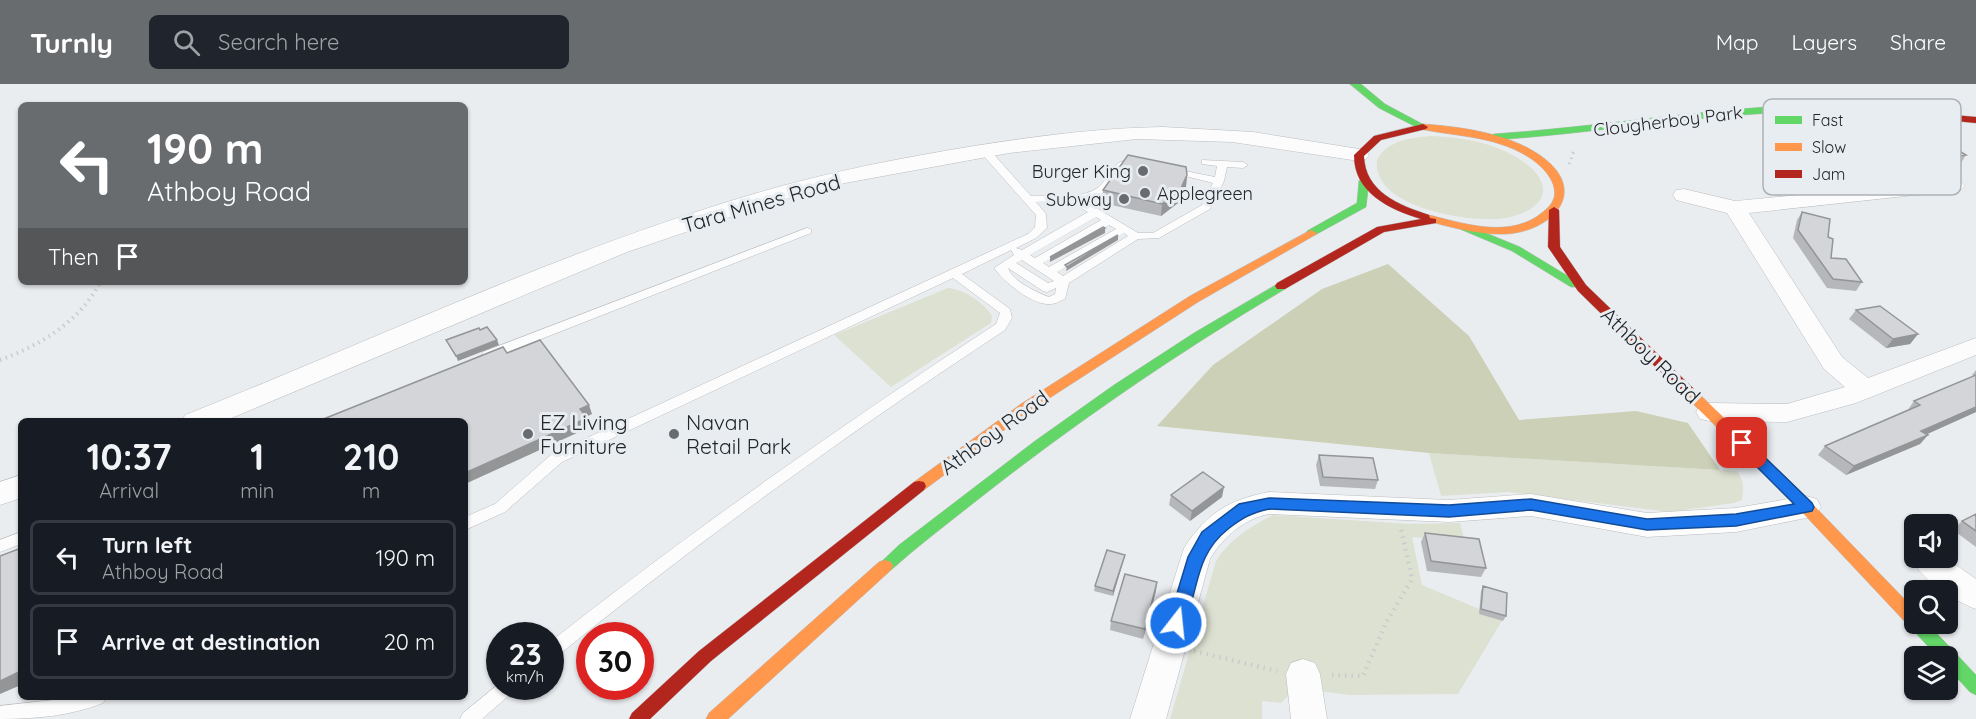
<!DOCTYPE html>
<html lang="en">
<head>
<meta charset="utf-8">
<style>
	body { margin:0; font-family:Quicksand,sans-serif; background:#20242c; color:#f1f3f6; height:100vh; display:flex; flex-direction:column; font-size:22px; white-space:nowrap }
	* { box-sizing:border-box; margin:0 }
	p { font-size:20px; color:#9ea1a6 }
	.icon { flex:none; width:33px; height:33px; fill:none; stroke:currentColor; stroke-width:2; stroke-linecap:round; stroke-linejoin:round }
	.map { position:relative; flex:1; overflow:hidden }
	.panel { position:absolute; left:18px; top:334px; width:450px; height:282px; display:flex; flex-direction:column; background:#171b24; border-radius:9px; box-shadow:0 2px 4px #0004 }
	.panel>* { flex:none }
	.hud { position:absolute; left:18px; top:18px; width:450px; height:183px; border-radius:9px; box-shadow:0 2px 4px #0004; background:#696c6e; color:#fff; overflow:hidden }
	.controls { position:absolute; left:1904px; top:430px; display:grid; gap:12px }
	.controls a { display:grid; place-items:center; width:54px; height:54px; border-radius:9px; background:#171b24; box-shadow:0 2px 4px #0004; font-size:30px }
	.speed { position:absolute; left:486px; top:538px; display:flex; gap:12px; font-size:30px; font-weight:700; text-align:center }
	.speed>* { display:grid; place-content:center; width:78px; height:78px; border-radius:50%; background:#171b24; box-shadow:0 2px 4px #0004; line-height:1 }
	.speed small { font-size:15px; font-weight:400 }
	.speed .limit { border:9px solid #d22; background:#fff; color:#111 }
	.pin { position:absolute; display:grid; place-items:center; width:51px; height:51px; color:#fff; margin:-26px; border-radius:12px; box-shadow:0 3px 9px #0006 }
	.me { position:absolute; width:66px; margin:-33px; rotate:16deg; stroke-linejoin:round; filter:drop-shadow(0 0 4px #0008) }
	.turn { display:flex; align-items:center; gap:21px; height:126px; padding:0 30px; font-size:27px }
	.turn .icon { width:78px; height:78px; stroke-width:2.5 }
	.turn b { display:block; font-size:42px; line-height:51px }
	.then { display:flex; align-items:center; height:57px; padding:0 30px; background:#0003; gap:12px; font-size:22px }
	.eta { display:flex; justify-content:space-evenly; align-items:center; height:102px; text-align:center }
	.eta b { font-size:36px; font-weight:700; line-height:42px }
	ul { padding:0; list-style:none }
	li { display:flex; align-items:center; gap:18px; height:75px; margin:0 12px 9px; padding:0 18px; border:3px solid #363941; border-radius:9px }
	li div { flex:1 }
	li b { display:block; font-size:22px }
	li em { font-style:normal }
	header { display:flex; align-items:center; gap:36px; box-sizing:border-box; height:84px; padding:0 30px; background:#696c6e; color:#fff }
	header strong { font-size:28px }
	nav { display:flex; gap:33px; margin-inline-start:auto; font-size:21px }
	.search { width:420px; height:54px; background:#20242c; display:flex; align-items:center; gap:15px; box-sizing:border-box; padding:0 21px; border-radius:9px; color:#9ea1a6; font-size:22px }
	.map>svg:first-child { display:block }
</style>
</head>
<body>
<header>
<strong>Turnly</strong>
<div class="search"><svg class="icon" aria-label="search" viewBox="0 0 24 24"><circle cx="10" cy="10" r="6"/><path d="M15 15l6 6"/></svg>Search here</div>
<nav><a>Map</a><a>Layers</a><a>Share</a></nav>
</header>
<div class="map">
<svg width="1976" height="635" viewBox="0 0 1976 635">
	<rect width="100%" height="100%" fill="#eaedf0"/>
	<!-- green -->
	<path fill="#dde1d2" d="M1430 52C1465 53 1503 60 1530 83 1559 109 1535 129 1506 134 1472 140 1371 124 1377 76 1388 56 1410 54 1430 52Z
		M948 204C963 205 985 219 992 232L991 239 891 303 834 251Z
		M1429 369 1737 387C1744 398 1744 403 1742 416L1734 419 1670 428 1507 408 1441 412Z
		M1273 431 1410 440 1460 439 1465 458 1412 453 1422 501 1503 535 1458 610 1349 611 1296 604 1281 619 1262 617V635H1170L1216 477C1230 455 1250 443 1273 431Z"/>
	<!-- forest -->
	<path fill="#cbd0b7" d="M1388 180 1469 252 1519 336 1636 327 1688 339 1720 386 1429 369 1157 342 1213 281 1322 205Z"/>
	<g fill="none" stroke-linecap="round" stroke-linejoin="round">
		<defs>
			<path id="lane" d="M985 64 989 65 1031 112C1049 111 1075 115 1092 107 1116 96 1104 69 1145 78V82L1124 84 1105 108 1089 115 1088 119 1138 149H1153L1202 121 1213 99 1165 87V83L1215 93 1217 82 1202 80V76L1243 78 1248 81 1243 84 1227 83 1224 97 1210 125 1159 154 1138 155 1069 199 1065 215C1061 216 1056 220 1051 220 1033 222 1004 198 994 184L1014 171 1011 166 962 190 1010 225 1012 234 1005 246C850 348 700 456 556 573L550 575V558C694 445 843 340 996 240L1000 229 953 194 562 378 505 428 465 446V433L495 420 552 370 1028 150 1035 143 1036 131 981 69 980 67ZM1078 116V122L1088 128 1022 166 1016 164 1036 154 1047 144 1046 130 1036 118ZM1096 133 1101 136 1035 174 1030 171ZM1109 141 1116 145 1049 183 1043 179ZM1124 149 1128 152 1063 192 1057 188ZM1022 176 1054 197 1048 199 1016 179ZM1008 184 1043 207 1047 208 1056 204 1055 210 1049 213C1036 208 1012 197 1008 184Z
				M807 144 811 145V149L493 274 488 275 482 271 483 268Z
				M21 448V460L0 468V456Z
				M500 599V603H516L513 608 482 635H460L463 629Z
				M71 614H106L103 619C70 632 35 635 0 635V622Z"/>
			<path id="street" d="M1163 43 1253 48 1359 65 1366 67 1369 71 1366 75 1359 77 1232 58 1137 55 1009 69 845 99 771 119 627 168 222 338H182L185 331C375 256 561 166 757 109 828 88 901 74 974 62 1037 52 1099 44 1163 43Z
				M1954 96 1961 98 1965 102 1961 106 1749 129 1842 273 1868 294 1976 254V271L1856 319 1787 338 1710 337 1700 335 1696 328 1700 321 1710 319 1787 320 1845 303 1824 285 1727 129 1676 116 1673 111 1676 106 1684 105 1735 117Z
				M21 391V414L0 421V398Z
				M1269 408 1449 416 1531 410 1647 429 1736 424 1806 412 1817 415 1821 423 1817 431 1806 434 1736 448 1647 453 1531 432 1449 438 1269 430C1244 435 1223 453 1210 475L1166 635H1130L1184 464C1207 429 1228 416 1269 408Z
				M1917 474H1946L1976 495V525C1958 519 1923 496 1914 479Z
				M1303 575 1315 579 1320 590 1327 635H1291L1286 590 1291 579Z"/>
			<path id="fast" d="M1350 0H1361L1385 20 1428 43 1420 45 1379 24Z
				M1799 21H1843L1848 24 1843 27C1726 26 1611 48 1494 56L1489 53 1494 50C1596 43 1697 26 1799 21Z
				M1364 94 1369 97 1366 123 1315 151H1307V147L1357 119 1359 97Z
				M1464 140 1520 163 1581 200 1579 203H1571L1512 167 1460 145V141Z
				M1281 198 1285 199 1287 202 1285 205C1177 269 1075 339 976 417 947 440 918 462 891 486L885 488 879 486 877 482 899 461 1035 357 1114 301 1194 249Z
				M1914 534V540H1928L1976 591V611L1970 608 1947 583V573H1938L1912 545 1910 540Z"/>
			<path id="slow" d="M1423 40C1462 43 1508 49 1541 72 1590 107 1553 147 1506 150 1477 151 1449 143 1421 135V131L1425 130C1462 139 1510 156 1543 128 1548 124 1552 120 1554 114 1558 99 1544 84 1533 76 1499 52 1459 53 1420 45L1418 43Z
				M1311 146 1317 149 1315 151 1198 218 1031 326 924 406H914L912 402 914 398 1021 320 1190 212Z
				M1688 302 1693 304 1796 403 1914 525V540L1920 541 1914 543 1908 541 1786 411 1683 310 1681 307 1683 304Z
				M885 476 891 478 893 482 891 486 728 635H706L709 629 879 478Z"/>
			<path id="jam" d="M1843 21 1976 33V39L1840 26V22Z
				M1423 40 1428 43 1426 45 1381 56 1364 72C1365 108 1399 121 1429 131L1430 134 1436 135V139L1384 148 1285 205H1277L1275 202 1277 199 1377 143 1421 135C1389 125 1354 109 1354 71L1374 52Z
				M1554 123 1559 126 1560 163 1586 201 1693 304 1695 307 1693 310H1683L1578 207 1548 163 1549 126Z
				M919 397 924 398 926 402 924 406 711 577 650 635H629L632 629 699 567 914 398Z"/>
		</defs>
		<!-- lane casing -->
		<use href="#lane" stroke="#babcbe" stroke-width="1"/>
		<!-- street casing -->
		<use href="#street" stroke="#babcbe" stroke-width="1"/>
		<!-- fast casing -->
		<use href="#fast" stroke="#babcbe" stroke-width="1"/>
		<!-- slow casing -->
		<use href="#slow" stroke="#babcbe" stroke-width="1"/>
		<!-- jam casing -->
		<use href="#jam" stroke="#babcbe" stroke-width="1"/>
		<!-- path-far2 -->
		<path stroke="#cbcbcc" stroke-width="3" stroke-dasharray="1.5 4" stroke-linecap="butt" d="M1569 80 1574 67H1571"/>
		<!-- path-far1 -->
		<path stroke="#cbcbcc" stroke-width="4" stroke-dasharray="1.5 4.5" stroke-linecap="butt" d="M0 276C39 262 81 237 100 198"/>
		<!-- path -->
		<path stroke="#cbcbcc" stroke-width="4.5" stroke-dasharray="1.5 5" stroke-linecap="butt" d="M1194 567 1277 587
			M1332 591 1363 592 1386 539 1412 495 1401 445"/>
		<!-- lane -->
		<use href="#lane" fill="#fcfcfd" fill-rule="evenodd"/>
		<!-- street -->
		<use href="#street" fill="#fcfcfd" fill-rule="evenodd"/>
		<!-- fast -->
		<use href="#fast" fill="#63d668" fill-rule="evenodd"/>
		<!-- slow -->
		<use href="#slow" fill="#ff974d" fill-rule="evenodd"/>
		<!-- jam -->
		<use href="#jam" fill="#b3261e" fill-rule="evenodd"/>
	</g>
	<!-- wall -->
	<path fill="#b5b7ba" d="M1906 56 1966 71 1961 79 1844 92 1816 74 1819 69H1818L1822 61Z
		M1187 91 1186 103 1178 119 1161 132 1102 119 1103 106Z
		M1802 128 1828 153 1831 174 1862 198 1856 207 1827 204 1793 154 1797 136Z
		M1856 226 1918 250 1910 260 1886 264 1849 235Z
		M1976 286V328L1927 350 1928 351 1920 360 1846 391 1818 371 1825 362 1907 327 1914 317 1974 292 1972 291Z
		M1319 371 1378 396 1375 405 1320 402 1316 381Z
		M1171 411 1222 413 1190 437 1169 421Z
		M1976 430V463L1953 446 1962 437Z
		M1425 449 1486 484 1481 493 1427 487 1421 458Z
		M1125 471 1113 512 1094 507 1095 502Z
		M1483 502 1506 532 1503 537 1479 530 1481 507Z
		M1156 507 1143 555 1110 546 1111 537Z"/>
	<!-- shaded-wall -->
	<path fill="#949597" d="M1187 91 1186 103 1178 119 1161 132 1162 120Z
		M1105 144V149L1050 178V173Z
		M1118 151V156L1066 187 1067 183Z
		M1918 250 1910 260 1886 264 1893 255Z
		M497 256 499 261 458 277 456 272Z
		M589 321 592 330 584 334 580 325Z
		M1976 323V328L1914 356 1921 347Z
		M587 334 590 343 465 400V389Z
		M1928 351 1920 360 1846 391 1854 382Z
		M1224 403 1222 413 1190 437 1192 427Z
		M1125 471 1124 475 1113 512V507Z
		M1157 498 1156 507 1143 555 1145 545Z
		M21 587V601L0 610V597Z"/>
	<!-- building -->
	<path fill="#d3d5d8" stroke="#949597" stroke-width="1.5" d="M1897 50 1906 56 1937 53 1966 71 1849 84 1821 66 1828 65 1822 61Z
		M1128 71 1186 83 1187 91 1180 106 1162 120 1103 106Z
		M1802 128 1830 135 1828 153 1833 155 1831 174 1846 175 1862 198 1833 195 1798 146Z
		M1103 143 1105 144 1050 173Z
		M1118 151 1067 183 1065 181Z
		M1880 222 1918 250 1893 255 1856 226Z
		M487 243 497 256 456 272 446 256 479 244 480 246Z
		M540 256 589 321 580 325 587 334 465 389V338H316L503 263 507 269Z
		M1976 291V323L1921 347 1928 351 1854 382 1825 362 1920 321 1914 317Z
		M1319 371 1373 374 1378 396 1323 393Z
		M1203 388 1224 403 1192 427 1171 411Z
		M1976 430V447L1962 437Z
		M1425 449 1479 455 1486 484 1431 477Z
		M21 464V587L0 597V472Z
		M1107 466 1125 471 1113 507 1095 502Z
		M1125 490 1157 498 1145 545 1111 537Z
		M1483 502 1507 509 1506 532 1481 525Z"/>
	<!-- route -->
	<path fill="#1a73e8" stroke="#114b97" stroke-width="1.5" d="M1742 354 1747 356 1812 419 1814 423 1812 427 1736 442 1647 446 1531 426 1449 433 1269 425C1251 429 1242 434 1228 445 1193 473 1200 507 1182 544H1170L1168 539 1188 473 1202 448 1239 420 1269 414 1449 421 1531 415 1647 435 1736 430 1794 420 1737 363V356Z"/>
	<!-- markers -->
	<g fill="#696c6e" stroke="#e8edf2" stroke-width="2">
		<circle cx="1143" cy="87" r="6"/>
		<circle cx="1145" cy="109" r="6"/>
		<circle cx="1124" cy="115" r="6"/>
		<circle cx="528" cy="350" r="6"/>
		<circle cx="674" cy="350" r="6"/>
	</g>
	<g text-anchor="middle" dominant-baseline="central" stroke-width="6" stroke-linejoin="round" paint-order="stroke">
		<!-- far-street labels -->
		<g font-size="18" fill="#242628" stroke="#e8edf2">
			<text transform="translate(1668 37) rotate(-7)">Clougherboy Park</text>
		</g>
		<!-- far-poi labels -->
		<g font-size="18" fill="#242628" stroke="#e8edf2" text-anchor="end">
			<text x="1131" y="87">Burger King</text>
			<text x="1157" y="109" text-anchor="start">Applegreen</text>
			<text x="1112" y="115">Subway</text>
		</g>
		<!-- street labels -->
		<g font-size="21" fill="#242628" stroke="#e8edf2">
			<text transform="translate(761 119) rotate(-16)">Tara Mines Road</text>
			<text transform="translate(1651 271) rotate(44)">Athboy Road</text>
			<text transform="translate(994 348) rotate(-36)">Athboy Road</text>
		</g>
		<!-- poi labels -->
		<g font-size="21" fill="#242628" stroke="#e8edf2" text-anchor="start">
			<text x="540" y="338">EZ Living<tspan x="540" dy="24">Furniture</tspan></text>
			<text x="686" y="338">Navan<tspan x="686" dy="24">Retail Park</tspan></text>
		</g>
	</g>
	<!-- legend -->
	<rect x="1763" y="15" width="198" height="96" rx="9" fill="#e8edf2" stroke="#adb1b5" stroke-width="1.5"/>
	<rect x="1775" y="32" width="27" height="8" fill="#63d668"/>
	<rect x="1775" y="59" width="27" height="8" fill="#ff974d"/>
	<rect x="1775" y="86" width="27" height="8" fill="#b3261e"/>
	<g font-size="16" fill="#242628">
		<text x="1812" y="42">Fast</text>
		<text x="1812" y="69">Slow</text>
		<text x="1812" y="96">Jam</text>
	</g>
</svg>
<div class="controls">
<a><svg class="icon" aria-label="sound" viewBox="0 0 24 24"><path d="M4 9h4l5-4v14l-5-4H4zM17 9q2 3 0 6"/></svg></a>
<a><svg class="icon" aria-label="search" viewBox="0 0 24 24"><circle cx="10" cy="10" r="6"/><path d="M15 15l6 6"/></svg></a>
<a><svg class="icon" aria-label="layers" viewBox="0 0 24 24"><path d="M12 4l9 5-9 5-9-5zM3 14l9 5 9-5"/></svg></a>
</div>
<div class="speed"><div>23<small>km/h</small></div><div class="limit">30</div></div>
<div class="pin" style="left:1742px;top:359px;background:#d93025"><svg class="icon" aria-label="arrive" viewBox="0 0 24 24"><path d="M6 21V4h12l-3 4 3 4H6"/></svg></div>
<svg class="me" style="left:1176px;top:539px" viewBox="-20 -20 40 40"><circle r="17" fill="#1a73e8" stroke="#fff" stroke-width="3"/><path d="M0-11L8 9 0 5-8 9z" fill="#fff"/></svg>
<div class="hud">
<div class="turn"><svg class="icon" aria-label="left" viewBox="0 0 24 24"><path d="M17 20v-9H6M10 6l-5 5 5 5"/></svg><div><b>190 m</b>Athboy Road</div></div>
<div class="then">Then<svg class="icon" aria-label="arrive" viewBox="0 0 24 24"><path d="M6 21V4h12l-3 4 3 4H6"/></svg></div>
</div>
<section class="panel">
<div class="eta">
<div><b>10:37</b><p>Arrival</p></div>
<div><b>1</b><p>min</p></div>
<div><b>210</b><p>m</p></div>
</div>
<ul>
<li><svg class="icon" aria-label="left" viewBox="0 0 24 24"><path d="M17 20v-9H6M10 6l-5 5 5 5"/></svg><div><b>Turn left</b><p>Athboy Road</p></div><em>190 m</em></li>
<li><svg class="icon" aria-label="arrive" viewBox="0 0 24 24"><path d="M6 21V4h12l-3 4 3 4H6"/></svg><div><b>Arrive at destination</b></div><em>20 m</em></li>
</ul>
</section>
</div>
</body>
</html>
